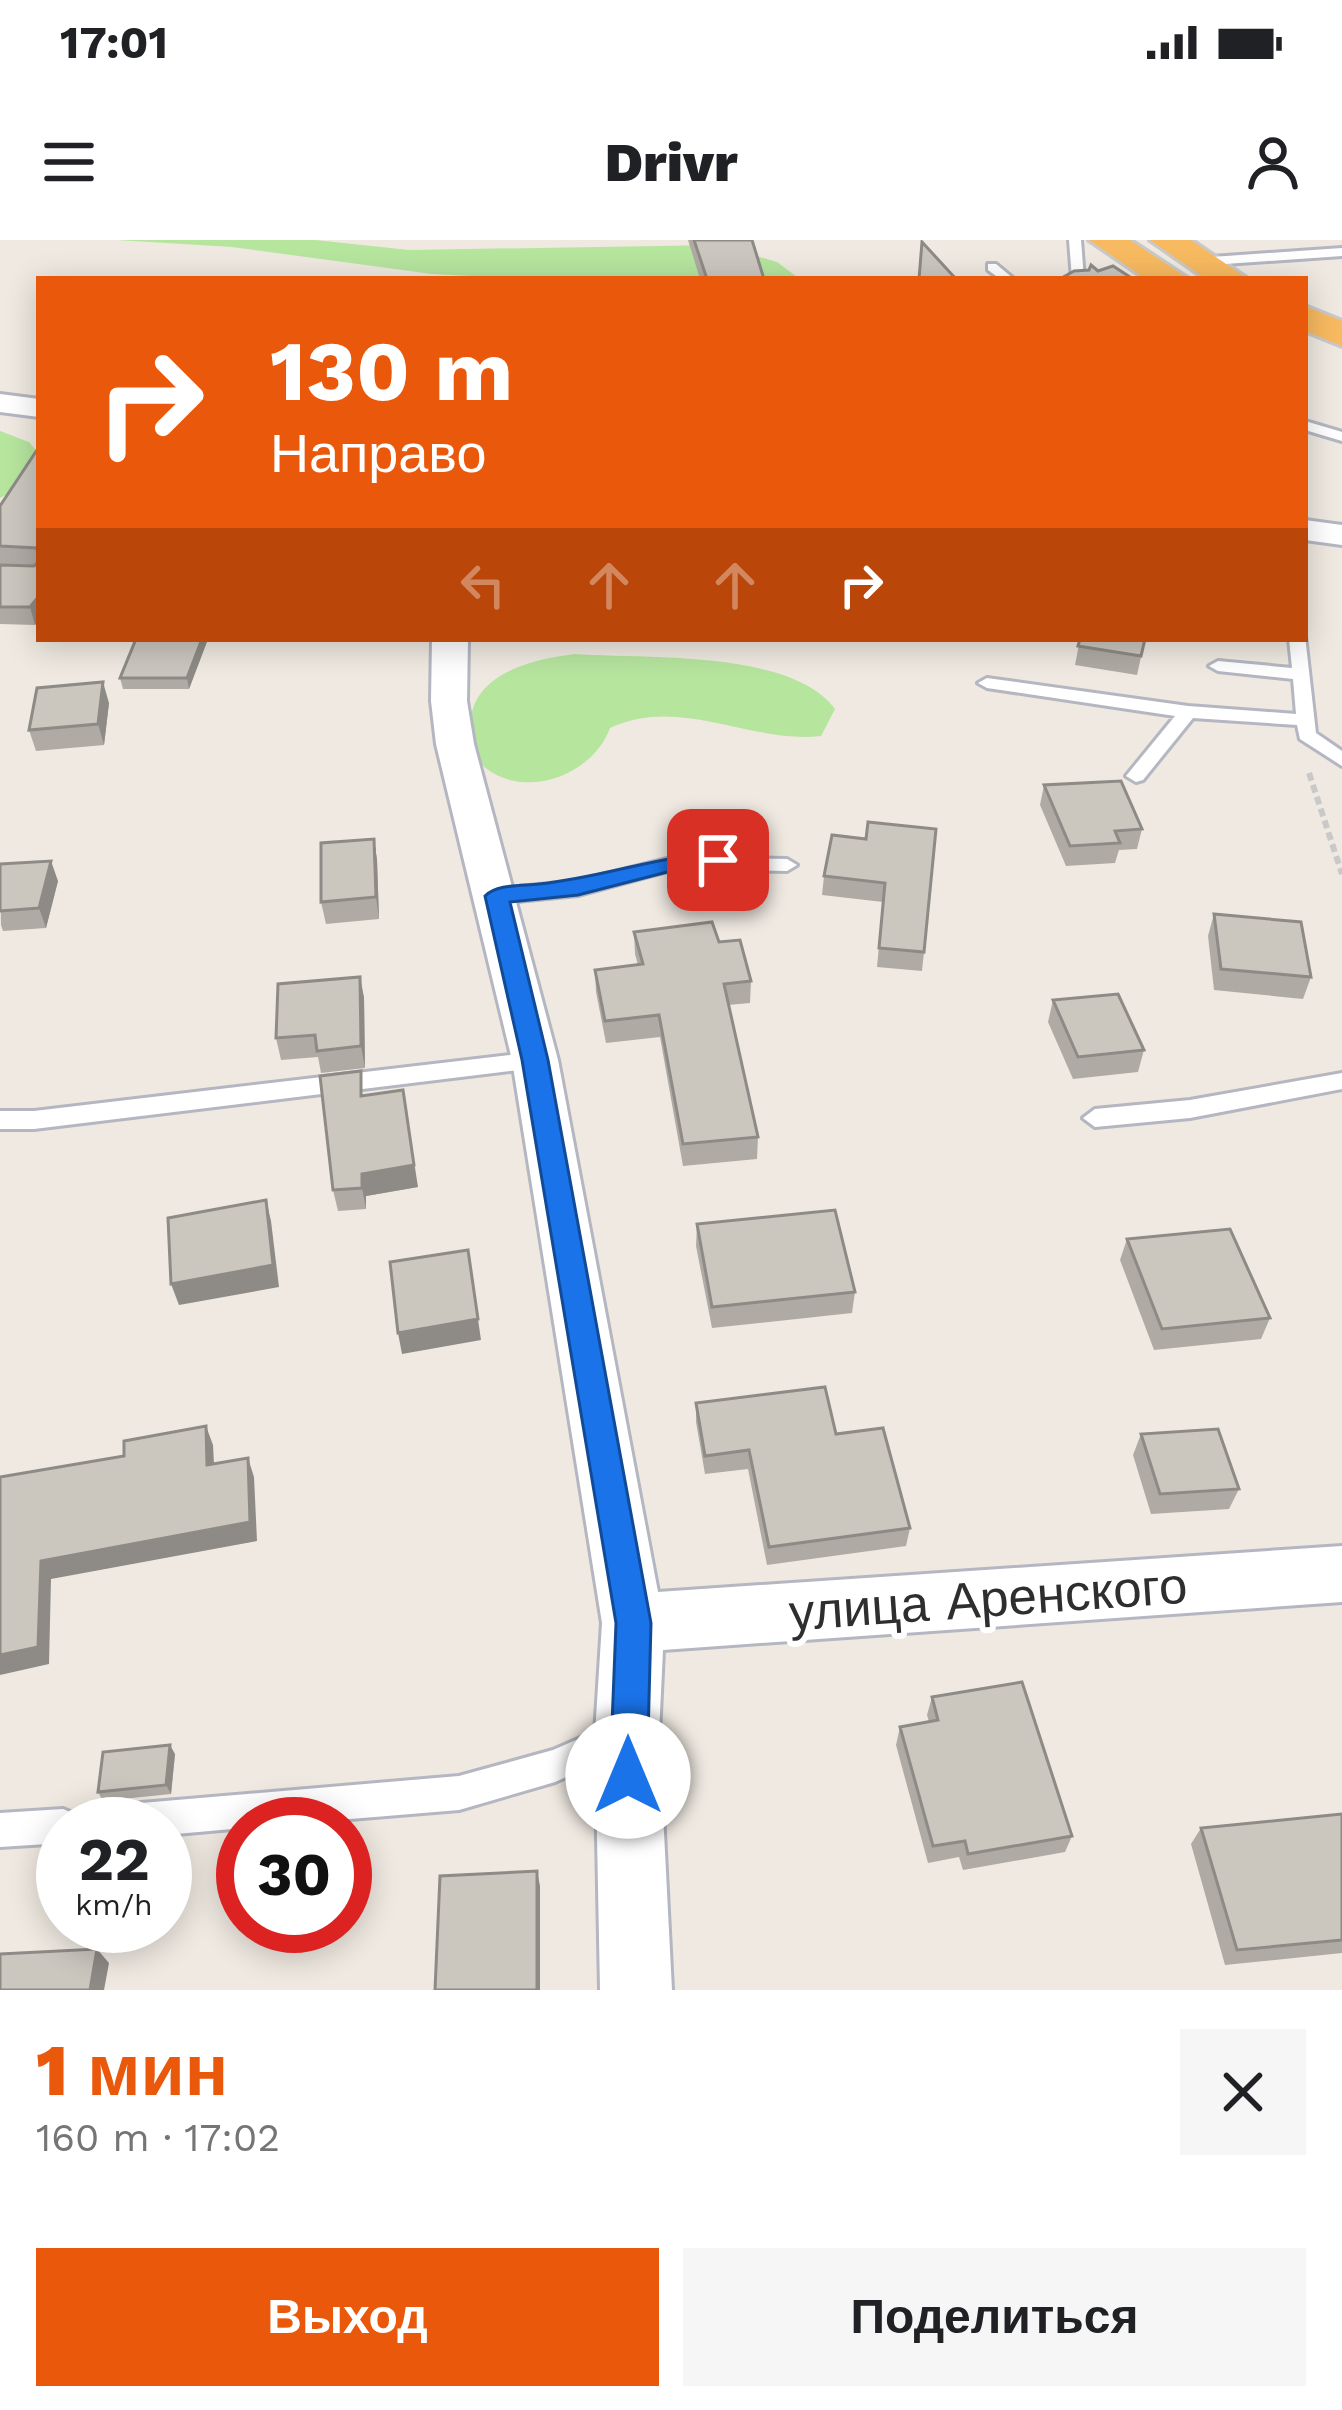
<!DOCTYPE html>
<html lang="ru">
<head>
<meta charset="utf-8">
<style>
	body { margin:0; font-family:"Work Sans",sans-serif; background:#f6f6f6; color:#202124; height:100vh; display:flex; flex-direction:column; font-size:45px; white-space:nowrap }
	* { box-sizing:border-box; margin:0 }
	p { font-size:39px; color:#757577 }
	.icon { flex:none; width:66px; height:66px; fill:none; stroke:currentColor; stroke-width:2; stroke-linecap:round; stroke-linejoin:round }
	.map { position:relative; height:1750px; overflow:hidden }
	.panel { display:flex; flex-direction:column; background:#fff; flex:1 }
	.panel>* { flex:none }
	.hud { position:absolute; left:36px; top:36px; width:1272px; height:366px; border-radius:0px; box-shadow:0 6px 30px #0003; background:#ea580c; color:#fff; overflow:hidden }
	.speed { position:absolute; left:36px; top:1557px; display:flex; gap:24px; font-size:60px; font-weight:700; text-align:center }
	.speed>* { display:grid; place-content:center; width:156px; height:156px; border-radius:50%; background:#fff; box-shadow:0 6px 30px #0003; line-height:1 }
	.speed small { font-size:30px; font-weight:400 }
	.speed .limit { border:18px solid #d22; background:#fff; color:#111 }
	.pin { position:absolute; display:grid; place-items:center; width:102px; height:102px; color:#fff; margin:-51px; border-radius:24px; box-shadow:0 6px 18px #0006 }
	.me { position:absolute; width:132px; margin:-66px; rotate:0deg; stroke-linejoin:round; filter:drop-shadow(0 0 9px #0008) }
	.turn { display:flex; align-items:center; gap:42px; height:252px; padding:0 36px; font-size:54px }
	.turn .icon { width:156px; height:156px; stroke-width:2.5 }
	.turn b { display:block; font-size:84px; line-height:102px }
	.lanes { display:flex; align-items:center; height:114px; padding:0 36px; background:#0003; justify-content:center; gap:60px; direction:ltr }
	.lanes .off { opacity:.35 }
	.round { display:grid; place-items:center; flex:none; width:126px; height:126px; border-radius:0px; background:#f6f6f6 }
	.summary { display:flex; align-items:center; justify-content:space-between; height:204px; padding:0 36px }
	h1 { font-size:72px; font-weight:800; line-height:90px; color:#ea580c }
	.primary-button { display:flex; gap:24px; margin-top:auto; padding:24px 36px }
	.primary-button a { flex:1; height:138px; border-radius:0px; background:#ea580c; color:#fff; font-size:48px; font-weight:800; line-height:138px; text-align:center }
	.primary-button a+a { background:#f6f6f6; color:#202124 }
	.status { display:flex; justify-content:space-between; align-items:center; height:84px; padding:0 60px; background:#fff; direction:ltr }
	.status svg { height:33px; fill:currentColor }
	header { display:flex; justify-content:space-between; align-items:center; height:156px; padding:0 36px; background:#fff; font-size:54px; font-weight:800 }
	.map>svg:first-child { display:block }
</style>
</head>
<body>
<div class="status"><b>17:01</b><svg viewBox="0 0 49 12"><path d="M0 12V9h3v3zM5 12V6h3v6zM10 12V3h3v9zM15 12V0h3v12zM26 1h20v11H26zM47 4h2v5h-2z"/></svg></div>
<header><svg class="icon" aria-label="menu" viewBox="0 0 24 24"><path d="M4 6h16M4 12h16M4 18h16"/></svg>Drivr<svg class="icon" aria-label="person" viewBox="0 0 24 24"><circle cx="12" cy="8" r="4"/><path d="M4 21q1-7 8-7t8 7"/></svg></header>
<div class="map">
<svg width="1342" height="1750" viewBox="0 0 1342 1750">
	<rect width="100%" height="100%" fill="#efe9e1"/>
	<!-- green -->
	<path fill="#b6e59e" d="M117 0H315L409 10 719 5 777 22 797 37 531 39 432 34 232 7Z
		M0 191 29 202 39 214 12 252 0 258Z
		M574 414C642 419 791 409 835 469L821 496C750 504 680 455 610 488 594 533 529 560 487 529 476 521 473 508 471 496 463 436 528 420 574 414Z"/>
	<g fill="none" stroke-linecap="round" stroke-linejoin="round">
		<defs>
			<path id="service" d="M1069 0H1081L1084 39H1072Z
				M1342 8V16L1197 26 1191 22 1197 18Z
				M988 24H996L1014 39H1000L988 30Z
				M1305 181 1342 192V201L1305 190Z
				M1305 396 1316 493 1342 511V526L1300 499 1297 485 1193 478 1143 540 1136 542 1126 536 1175 476 987 448 978 443 987 438 1188 466 1296 474 1293 439 1218 431 1209 426 1218 421 1292 428 1289 399Z
				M675 617 787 619 797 625 787 631 675 629 578 655 497 663 486 656 497 649 578 641Z
				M535 812 547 820 535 828 34 889H0V871H34Z
				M1342 833V849L1190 878 1095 887 1083 878 1095 869 1190 860Z
				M626 1478 637 1483 642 1494 637 1505 555 1542 459 1570 290 1584H243V1588L165 1595V1584H63V1603L0 1607V1573L63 1569 75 1574 78 1582 82 1572 94 1567 459 1536 553 1510Z"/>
			<path id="minor" d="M0 154 39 159V177L0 172Z
				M1305 280 1342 285V305L1305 300Z
				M432 399H468L467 461 474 504 558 820 658 1352 1342 1306V1362L663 1410 659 1494 672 1750H600L595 1494 602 1383 512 820 436 504 431 461Z"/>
			<path id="trunk" d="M1089 0H1130L1189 39H1146Z
				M1150 0H1191L1248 39H1206Z
				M1305 66 1342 81V106L1305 91Z"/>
		</defs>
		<!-- service casing -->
		<use href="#service" stroke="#b4b7c1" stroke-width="6"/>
		<!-- minor casing -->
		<use href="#minor" stroke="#b4b7c1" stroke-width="6"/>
		<!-- trunk casing -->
		<use href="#trunk" stroke="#c9c9c9" stroke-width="6"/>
		<!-- path -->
		<path stroke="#c9c9c9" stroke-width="6" stroke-dasharray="8 4.5" stroke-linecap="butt" d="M1309 533 1342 634"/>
		<!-- service -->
		<use href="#service" fill="#fff" fill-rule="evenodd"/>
		<!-- minor -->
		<use href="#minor" fill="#fff" fill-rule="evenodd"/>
		<!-- trunk -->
		<use href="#trunk" fill="#f8ba60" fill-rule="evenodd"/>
	</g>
	<!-- wall -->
	<path fill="#afaba4" d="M688 0H752L764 39H700Z
		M39 207V380L35 385 0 384V325H34L0 324V266Z
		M136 399H208L189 449H123L120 438Z
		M1080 399H1145L1137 435 1075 425Z
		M109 463 104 505 36 511 29 490Z
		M1044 545 1142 589 1137 609 1119 610 1115 623 1066 626 1040 565Z
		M374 599 377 620 379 679 326 684 321 662Z
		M866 599 924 712 922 731 877 727 883 662 822 655 824 636Z
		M0 624 58 641 46 688 3 691 1 685Z
		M1214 674 1311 737 1303 759 1214 750 1208 696Z
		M634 692 719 702 751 741 750 763 728 765 758 897 757 919 683 926 660 797 606 803 596 752 595 730 638 725 635 714Z
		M360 737 364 758 365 828 321 833 318 817 281 820 276 798Z
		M1053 760 1144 810 1138 832 1073 839 1048 782Z
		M365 855 418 947 366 956V969L338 971 333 950Z
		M697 984 855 1052 852 1073 712 1088 696 1006Z
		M1127 999 1270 1078 1261 1099 1154 1110 1120 1020Z
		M696 1163 910 1288 906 1306 767 1325 748 1229 705 1234 696 1182Z
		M1141 1194 1239 1249 1229 1269 1151 1274 1133 1215Z
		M932 1457 1072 1596 1065 1612 963 1630 959 1617 928 1623 896 1505 900 1487 929 1482 927 1475Z
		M175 1514 171 1554 103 1561 98 1552Z
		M1342 1574V1713L1225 1725 1191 1604 1201 1588Z"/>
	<!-- shaded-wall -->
	<path fill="#8e8b86" d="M39 356V380L35 385 30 367Z
		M202 399H208L189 449 187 438Z
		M103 442 109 463 104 505 98 484Z
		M374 599 377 620 379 679 376 657Z
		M51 621 58 641 46 688 39 668Z
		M360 737 364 758 365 828 361 806Z
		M403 850 418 947 366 956V969L362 948V934Z
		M266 960 271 981 279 1047 179 1065 171 1044Z
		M478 1079 481 1100 402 1114 398 1093Z
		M206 1186 213 1205 215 1244 207 1225Z
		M248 1218 254 1237 257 1301 51 1339 49 1424 0 1435V1415L41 1321Z
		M170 1505 175 1514 171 1554 166 1545Z
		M537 1631 540 1646V1750H537Z
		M97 1709 109 1723 104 1750H90Z"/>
	<!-- building -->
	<path fill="#cbc7bf" stroke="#8e8b86" stroke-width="3" d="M694 0H752L764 39H707Z
		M922 2 956 39H919Z
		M1091 25 1098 31 1113 26 1133 39H1060L1074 31 1089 30Z
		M39 207V356L30 367H0V325L34 326 38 322 37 308 0 306V266Z
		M136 399H202L187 438H120Z
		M1080 399H1145L1141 416 1078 406Z
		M103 442 98 484 29 490 37 448Z
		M1121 541 1142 589 1115 591 1120 603 1070 606 1044 545Z
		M868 582 936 589 924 712 879 708 885 643 824 636 832 595 866 599Z
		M374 599 376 657 321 662V603Z
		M51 621 39 668 0 671V624Z
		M1214 674 1301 682 1311 737 1221 729Z
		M712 682 719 702 740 700 751 741 724 744 758 897 683 904 659 775 605 781 595 730 643 724 634 692Z
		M360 737 361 806 317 811 315 795 276 798 278 744Z
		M1118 754 1144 810 1078 817 1053 760Z
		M361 831V856L403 850 414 925 362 934V948L333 950 320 836Z
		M266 960 273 1025 171 1044 168 978Z
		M835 970 855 1052 712 1067 697 984Z
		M1230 989 1270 1078 1162 1089 1127 999Z
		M468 1010 478 1079 398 1093 390 1022Z
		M825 1147 836 1194 883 1188 910 1288 769 1307 749 1210 705 1216 696 1163Z
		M206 1186 207 1225 248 1218 250 1282 41 1321 38 1407 0 1415V1237L124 1216V1201Z
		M1218 1189 1239 1249 1160 1254 1141 1194Z
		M1022 1442 1072 1596 968 1614 965 1601 933 1606 900 1487 938 1480 932 1457Z
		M170 1505 166 1545 98 1552 103 1512Z
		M1342 1574V1700L1237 1710 1201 1588Z
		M537 1631V1750H435L440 1636Z
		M97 1709 90 1750H0V1714Z"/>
	<!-- route -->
	<path fill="#1a73e8" stroke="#114b97" stroke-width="3" d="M718 613 730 620 727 625 675 630 578 655 510 662 548 820 651 1383 647 1536 641 1550 628 1555 615 1550 610 1536 616 1383 522 820 485 656C497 644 521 646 539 644 600 638 657 616 718 613Z"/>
	<g text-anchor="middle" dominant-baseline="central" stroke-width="12" stroke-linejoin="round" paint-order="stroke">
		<!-- near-street labels -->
		<g font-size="51" fill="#2e2e2e" stroke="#fff">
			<text transform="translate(988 1359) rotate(-4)">улица Аренского</text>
		</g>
	</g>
</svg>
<div class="speed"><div>22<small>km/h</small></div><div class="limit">30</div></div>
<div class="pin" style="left:718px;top:620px;background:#d93025"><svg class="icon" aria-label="arrive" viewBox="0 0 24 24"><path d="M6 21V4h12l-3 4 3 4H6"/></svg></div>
<svg class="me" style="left:628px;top:1536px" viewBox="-20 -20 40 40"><circle r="19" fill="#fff"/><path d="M0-13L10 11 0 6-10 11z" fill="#1a73e8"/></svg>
<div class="hud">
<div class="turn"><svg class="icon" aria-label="right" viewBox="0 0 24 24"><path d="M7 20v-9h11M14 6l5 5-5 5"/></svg><div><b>130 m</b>Направо</div></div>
<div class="lanes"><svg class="icon off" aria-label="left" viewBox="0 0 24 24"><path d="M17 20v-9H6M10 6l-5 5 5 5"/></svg><svg class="icon off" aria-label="ahead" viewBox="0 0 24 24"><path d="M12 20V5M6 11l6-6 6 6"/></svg><svg class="icon off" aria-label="ahead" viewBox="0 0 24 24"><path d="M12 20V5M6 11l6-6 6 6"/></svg><svg class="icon" aria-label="right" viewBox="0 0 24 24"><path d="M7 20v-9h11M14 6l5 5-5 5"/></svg></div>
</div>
</div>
<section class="panel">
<div class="summary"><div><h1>1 мин</h1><p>160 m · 17:02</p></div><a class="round"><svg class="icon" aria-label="close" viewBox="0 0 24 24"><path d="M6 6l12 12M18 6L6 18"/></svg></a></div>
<div class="primary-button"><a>Выход</a><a>Поделиться</a></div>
</section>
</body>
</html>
